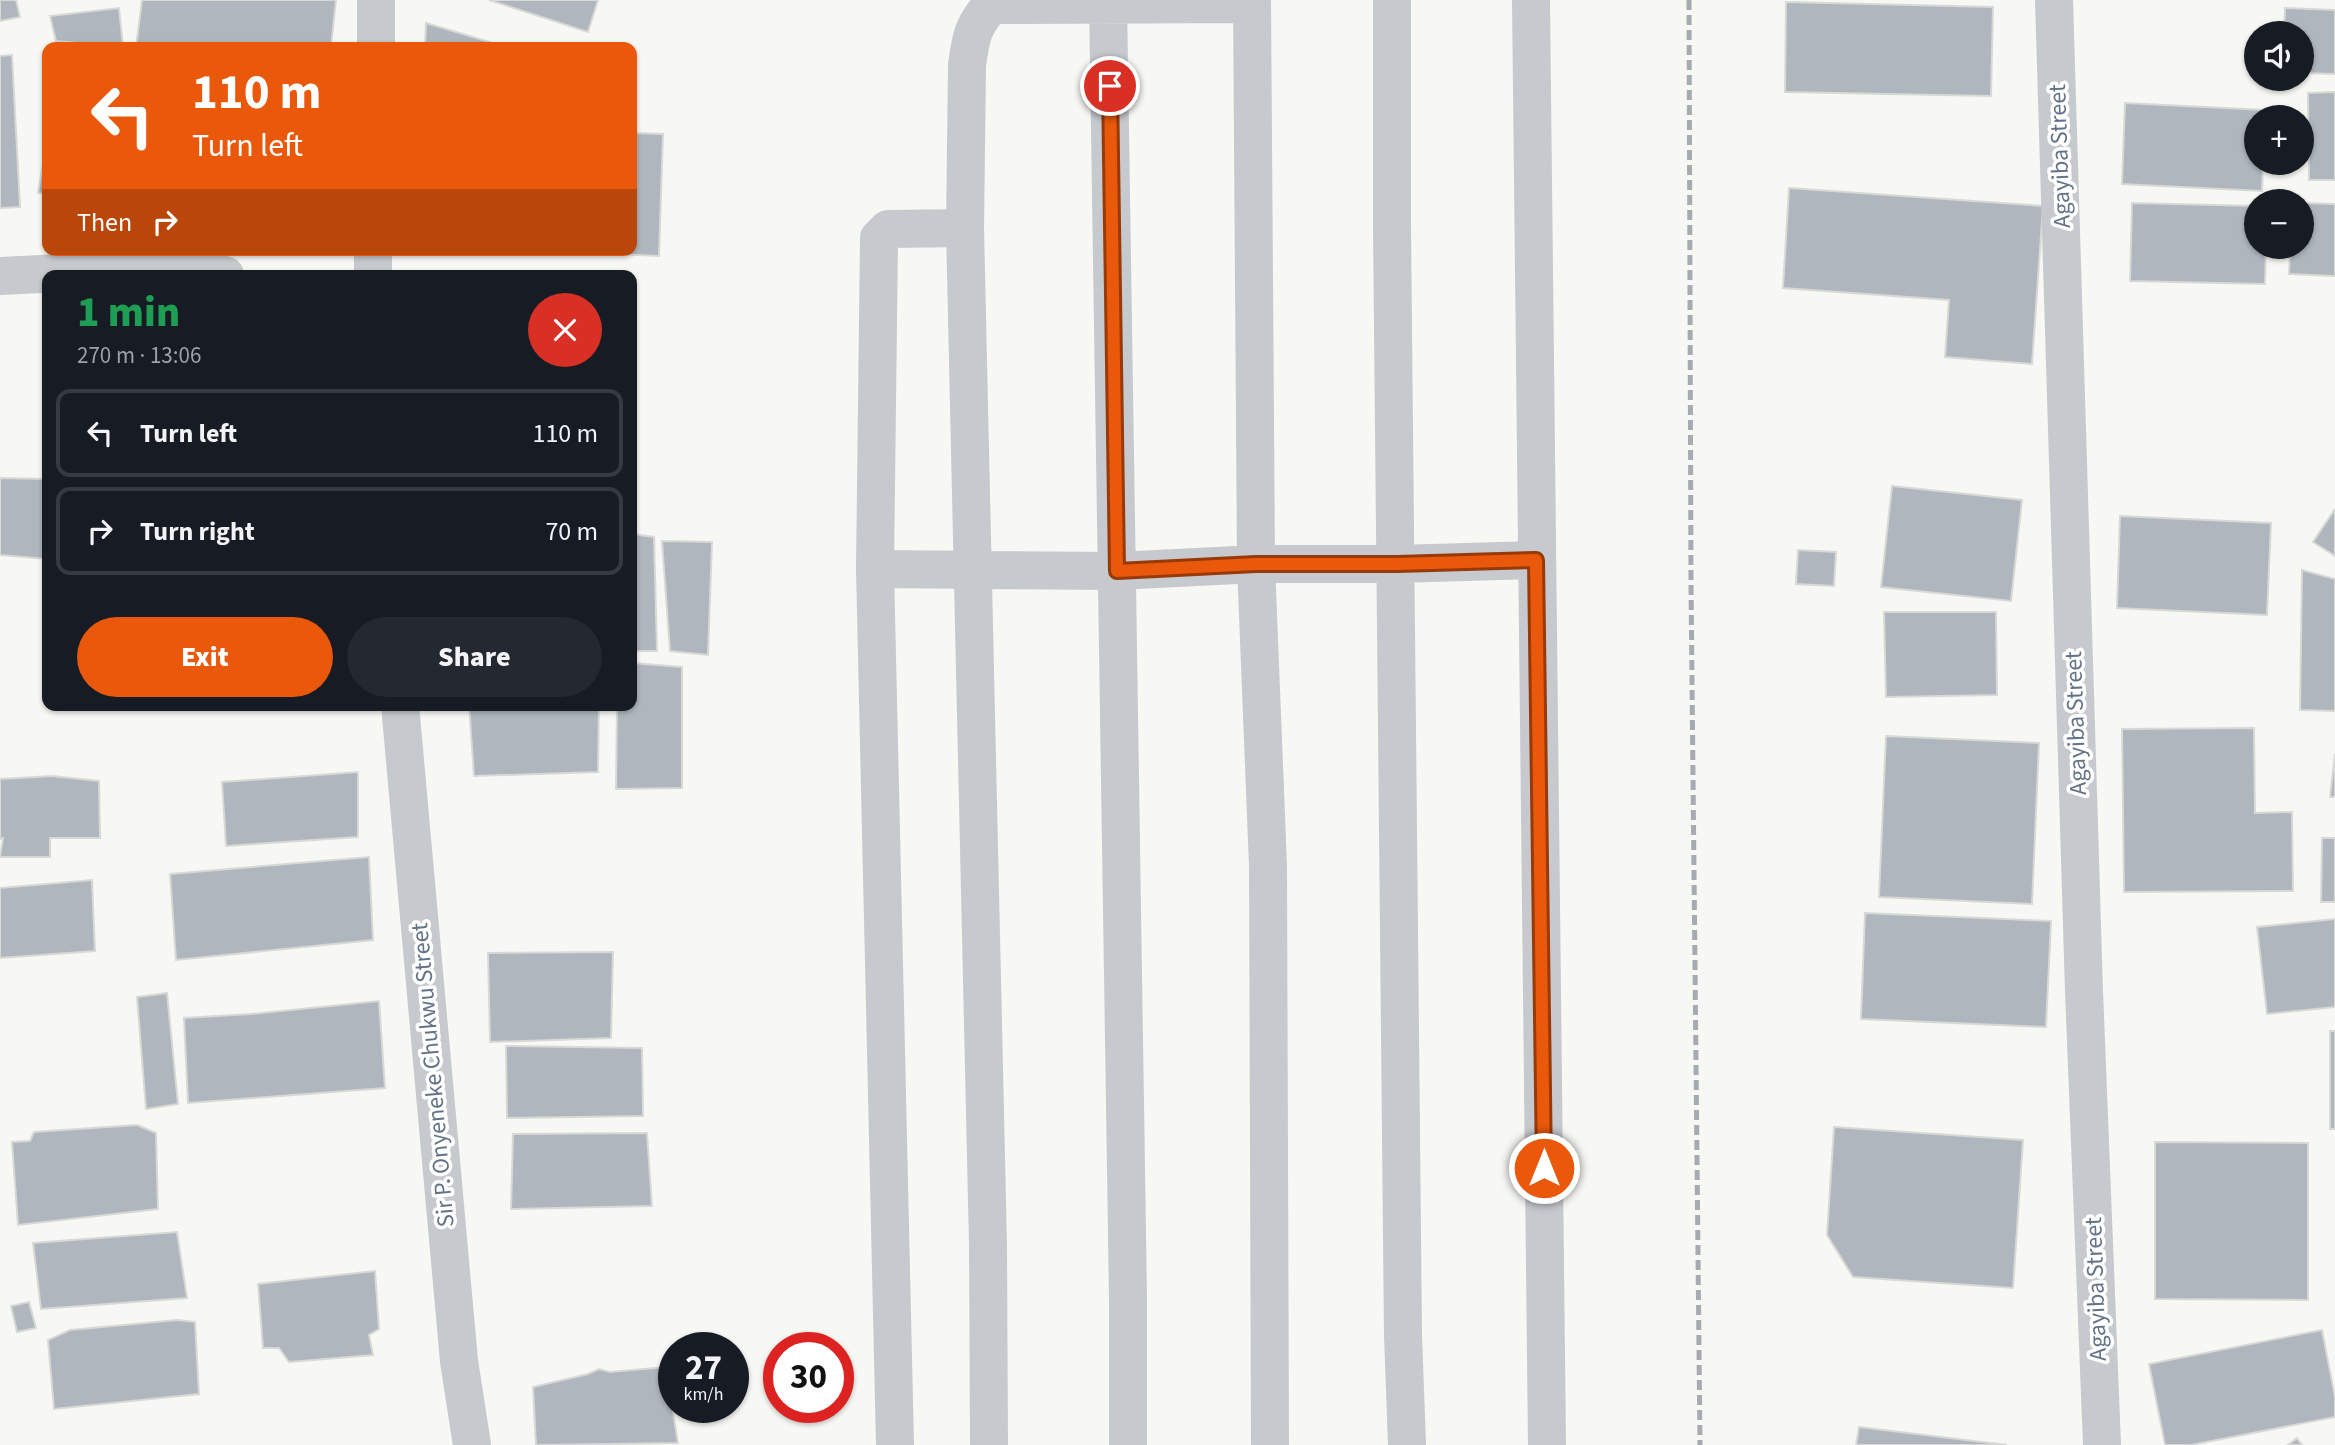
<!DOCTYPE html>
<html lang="en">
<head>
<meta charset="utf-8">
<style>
	body { margin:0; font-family:"Source Sans 3",sans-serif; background:#242831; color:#f1f3f6; height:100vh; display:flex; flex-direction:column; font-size:26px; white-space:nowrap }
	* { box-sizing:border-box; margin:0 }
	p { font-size:23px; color:#9ea1a6 }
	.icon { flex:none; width:38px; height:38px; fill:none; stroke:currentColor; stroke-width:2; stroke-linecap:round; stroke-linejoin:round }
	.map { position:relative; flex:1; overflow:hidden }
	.drawer { position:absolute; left:42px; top:270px; width:595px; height:441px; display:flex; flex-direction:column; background:#171b24; border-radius:14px; box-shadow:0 2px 5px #0004 }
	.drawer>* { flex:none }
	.top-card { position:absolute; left:42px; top:42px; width:595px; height:214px; border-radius:14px; box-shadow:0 2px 5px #0004; background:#ea580c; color:#fff; overflow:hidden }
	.tools { position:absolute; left:2244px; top:21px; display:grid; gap:14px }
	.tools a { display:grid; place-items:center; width:70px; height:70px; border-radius:50%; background:#171b24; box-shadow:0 2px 5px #0004; font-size:35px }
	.speed { position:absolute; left:658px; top:1332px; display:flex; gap:14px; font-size:35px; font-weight:700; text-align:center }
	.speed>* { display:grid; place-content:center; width:91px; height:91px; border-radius:50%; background:#171b24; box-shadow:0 2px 5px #0004; line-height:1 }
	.speed small { font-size:18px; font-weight:400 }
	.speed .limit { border:10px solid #d22; background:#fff; color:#111 }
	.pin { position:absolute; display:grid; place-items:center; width:60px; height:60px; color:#fff; margin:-30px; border:4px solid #fff; border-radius:50%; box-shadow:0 2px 7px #0007 }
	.me { position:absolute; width:77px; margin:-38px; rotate:0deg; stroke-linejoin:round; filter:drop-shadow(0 0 5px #0008) }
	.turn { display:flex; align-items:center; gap:24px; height:147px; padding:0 35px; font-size:32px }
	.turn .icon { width:91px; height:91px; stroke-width:2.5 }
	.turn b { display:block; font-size:49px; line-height:60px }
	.then { display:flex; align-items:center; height:66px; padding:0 35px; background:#0003; gap:14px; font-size:26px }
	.round { display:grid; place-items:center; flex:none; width:74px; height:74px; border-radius:37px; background:#242831 }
	.headline { display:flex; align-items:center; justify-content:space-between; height:119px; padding:0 35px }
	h1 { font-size:42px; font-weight:800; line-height:52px; color:#1e9e55 }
	.action { display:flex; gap:14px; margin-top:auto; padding:14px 35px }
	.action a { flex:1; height:80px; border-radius:42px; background:#ea580c; color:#fff; font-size:28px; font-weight:800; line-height:80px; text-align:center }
	.action a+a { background:#242831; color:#f1f3f6 }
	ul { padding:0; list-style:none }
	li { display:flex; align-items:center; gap:21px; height:88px; margin:0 14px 10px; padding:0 21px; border:4px solid #363941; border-radius:14px }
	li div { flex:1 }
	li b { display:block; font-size:26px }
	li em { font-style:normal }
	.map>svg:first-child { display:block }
</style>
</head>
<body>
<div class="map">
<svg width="2335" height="1445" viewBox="0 0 2335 1445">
	<rect width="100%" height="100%" fill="#f7f7f3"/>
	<!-- building -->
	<path fill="#afb6bd" stroke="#d8d8d6" stroke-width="2" d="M0 0H16L20 17 0 21Z
		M142 0H336L331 47H214L189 44V47H136Z
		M489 0H598L588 32Z
		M1786 2 1993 7 1991 96 1785 92Z
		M119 8 123 47 56 41 50 16Z
		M2285 8 2335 10V74L2301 73V33H2284Z
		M426 23 493 43V47H425Z
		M12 55 20 207 0 208V56Z
		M2335 92V180H2309L2308 93Z
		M2125 103 2265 110V117H2256V163H2263L2262 191 2122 184Z
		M632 133 663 134 659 256 529 250H632Z
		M47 141V194L38 193Z
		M1789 188 2043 206 2032 364 1945 357 1949 300 1783 288Z
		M2132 203 2256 206V247H2266L2265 284 2130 281Z
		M2301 203 2335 204V276L2289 274 2290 247H2301Z
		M0 478 47 479V559L0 555Z
		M1892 486 2022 500 2011 601 1881 587Z
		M2335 509V556L2313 542Z
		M2120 516 2271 523 2267 615 2117 608Z
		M632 531 639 535 654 537 657 651H632Z
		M662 541 712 542 708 655 670 651Z
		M1798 550 1836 552 1834 586 1796 584Z
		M2302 570 2335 579V711L2300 710Z
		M1884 612H1996L1997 695 1886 697Z
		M632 663 682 667V788L616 789 617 705H632Z
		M469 705H599L598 772 474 776Z
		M2254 728 2255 813 2292 812 2293 891 2124 892 2122 729Z
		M1886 736 2039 743 2032 904 1879 897Z
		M2335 754V797H2330Z
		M358 772V837L226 846 222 782Z
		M52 776 99 781 100 838H50V857H0L3 838 0 839V779Z
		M2322 838H2335V902H2321Z
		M369 857 373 940 176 960 170 874Z
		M92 880 95 951 0 958V888Z
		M1865 913 2051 921 2046 1027 1861 1019Z
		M2335 919V1007L2267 1014 2257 927Z
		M613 952 611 1038 490 1042 488 953Z
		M167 993 178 1104 146 1109 137 997Z
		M379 1001 385 1088 188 1103 184 1018 251 1014Z
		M2330 1031H2335V1129H2330Z
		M506 1046 642 1048 643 1116 507 1118Z
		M137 1125 156 1133 158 1209 18 1225 12 1142 30 1141 34 1132Z
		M1834 1127 2023 1140 2013 1288 1853 1277 1827 1235Z
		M647 1133 652 1206 511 1209 513 1134Z
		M2155 1142 2308 1143V1300L2155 1299Z
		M177 1232 187 1298 41 1309 33 1243Z
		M375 1271 379 1329 369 1335 373 1355 289 1362 279 1348H263L258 1284Z
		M29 1302 36 1328 17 1332 11 1306Z
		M177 1320 195 1322 199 1394 54 1409 48 1340 70 1330Z
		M2322 1330 2335 1397V1417L2191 1445H2165L2149 1364Z
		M666 1367 678 1443 536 1445 533 1387 588 1374 599 1369 610 1372Z
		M1859 1427 2007 1445H1856Z
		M2297 1438 2302 1445H2288Z"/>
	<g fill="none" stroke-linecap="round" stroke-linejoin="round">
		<!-- minor -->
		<path stroke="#c6c9cd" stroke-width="38" d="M1108 0 1128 1299V1445
			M1252 0 1256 564 1268 866 1270 1445
			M1392 0V226L1403 1335 1407 1445
			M1531 0 1547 1445
			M2054 0 2084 991 2102 1445
			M376 47V0
			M373 275V250
			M0 276 102 271 225 275
			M875 569 1117 571 1256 564H1397L1537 560
			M400 705 459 1361 472 1445
			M895 1445 875 569 879 238 888 229 965 228
			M989 1445 988 1245 965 228 967 65C971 37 972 27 991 5L1252 4"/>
		<!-- rail -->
		<path stroke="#a6abb2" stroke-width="5" stroke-dasharray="10 5" stroke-linecap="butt" d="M1689 0 1691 584 1700 1445"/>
	</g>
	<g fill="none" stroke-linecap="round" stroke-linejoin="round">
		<defs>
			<path id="route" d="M1110 86 1117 571 1256 564H1397L1536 560 1544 1168"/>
		</defs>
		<!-- route casing -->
		<use href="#route" stroke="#983908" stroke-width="18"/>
		<!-- route -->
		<use href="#route" stroke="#ea580c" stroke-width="12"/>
	</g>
	<g text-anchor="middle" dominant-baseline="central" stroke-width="7" stroke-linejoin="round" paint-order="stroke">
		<!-- street labels -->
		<g font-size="24" fill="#637387" stroke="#fff">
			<text transform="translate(2060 156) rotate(-92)">Agayiba Street</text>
			<text transform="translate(2076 723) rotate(-92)">Agayiba Street</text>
			<text transform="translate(433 1075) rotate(-95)">Sir P. Onyeneke Chukwu Street</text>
			<text transform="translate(2096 1289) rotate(-92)">Agayiba Street</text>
		</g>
	</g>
</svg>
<div class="tools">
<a><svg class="icon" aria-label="sound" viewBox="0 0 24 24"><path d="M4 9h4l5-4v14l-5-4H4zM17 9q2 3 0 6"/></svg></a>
<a>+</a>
<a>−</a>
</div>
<div class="speed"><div>27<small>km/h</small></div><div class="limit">30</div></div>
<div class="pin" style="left:1110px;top:86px;background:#d93025"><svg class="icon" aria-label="arrive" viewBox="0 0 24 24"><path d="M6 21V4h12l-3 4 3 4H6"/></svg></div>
<svg class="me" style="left:1544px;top:1168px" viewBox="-20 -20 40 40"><circle r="17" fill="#ea580c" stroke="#fff" stroke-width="3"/><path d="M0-11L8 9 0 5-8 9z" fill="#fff"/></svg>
<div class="top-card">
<div class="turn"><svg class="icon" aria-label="left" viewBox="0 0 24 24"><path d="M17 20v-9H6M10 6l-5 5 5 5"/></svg><div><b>110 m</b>Turn left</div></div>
<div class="then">Then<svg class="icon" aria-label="right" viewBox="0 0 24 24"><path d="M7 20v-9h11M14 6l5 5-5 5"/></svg></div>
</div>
<section class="drawer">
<div class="headline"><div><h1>1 min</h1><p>270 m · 13:06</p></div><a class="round" style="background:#d93025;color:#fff"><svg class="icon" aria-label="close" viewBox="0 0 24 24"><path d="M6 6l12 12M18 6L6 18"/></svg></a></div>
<ul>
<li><svg class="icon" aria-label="left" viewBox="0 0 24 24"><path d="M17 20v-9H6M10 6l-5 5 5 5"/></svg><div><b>Turn left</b></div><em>110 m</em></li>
<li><svg class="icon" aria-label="right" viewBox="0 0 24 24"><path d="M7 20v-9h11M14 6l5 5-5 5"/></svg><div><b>Turn right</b></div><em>70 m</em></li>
</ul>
<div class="action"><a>Exit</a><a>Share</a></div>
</section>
</div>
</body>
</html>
